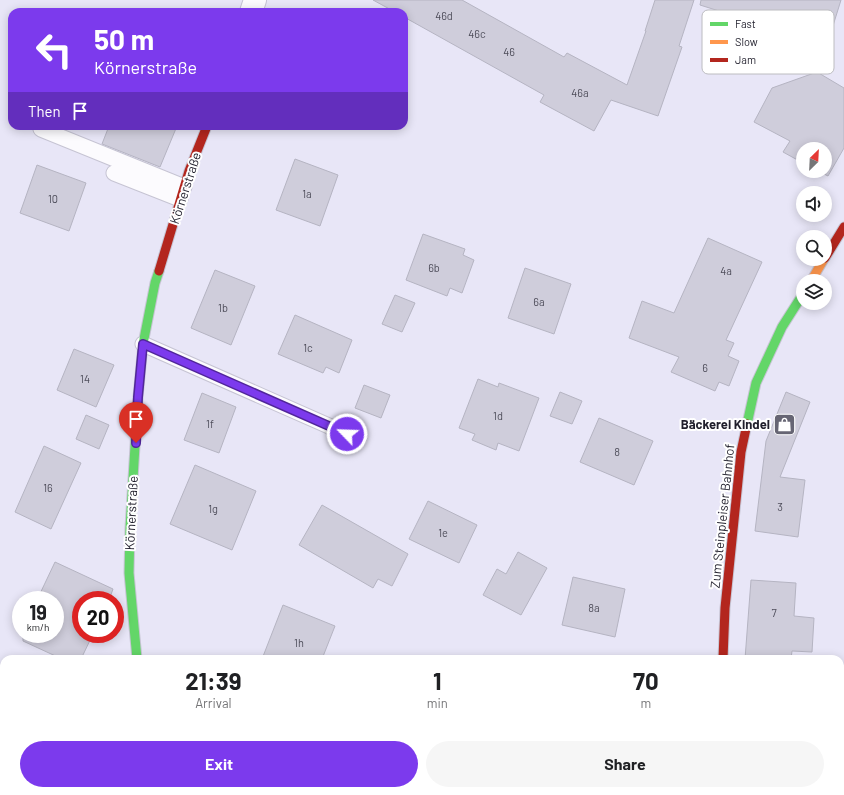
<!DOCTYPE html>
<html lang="en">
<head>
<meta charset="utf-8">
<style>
	body { margin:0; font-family:Barlow,sans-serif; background:#f6f6f6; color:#202124; height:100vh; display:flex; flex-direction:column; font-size:15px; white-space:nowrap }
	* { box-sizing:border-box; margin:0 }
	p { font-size:13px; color:#757577 }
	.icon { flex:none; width:22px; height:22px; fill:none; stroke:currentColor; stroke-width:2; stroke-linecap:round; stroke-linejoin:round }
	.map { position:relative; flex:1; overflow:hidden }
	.side { position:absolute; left:0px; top:655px; width:844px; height:140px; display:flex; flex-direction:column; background:#fff; border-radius:12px 12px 0 0; box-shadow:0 2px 10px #0003 }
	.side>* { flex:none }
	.hud { position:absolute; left:8px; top:8px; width:400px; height:122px; border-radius:12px; box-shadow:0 2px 10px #0003; background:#7c3aed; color:#fff; overflow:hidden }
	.needle { width:26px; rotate:24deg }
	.tools { position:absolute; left:796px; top:142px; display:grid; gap:8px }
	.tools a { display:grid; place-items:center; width:36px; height:36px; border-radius:50%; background:#fff; box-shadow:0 2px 10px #0003; font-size:20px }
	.speed { position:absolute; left:12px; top:591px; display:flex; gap:8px; font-size:20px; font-weight:700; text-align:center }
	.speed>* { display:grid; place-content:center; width:52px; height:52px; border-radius:50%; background:#fff; box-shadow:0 2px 10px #0003; line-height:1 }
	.speed small { font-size:10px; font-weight:400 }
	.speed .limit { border:6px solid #d22; background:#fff; color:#111 }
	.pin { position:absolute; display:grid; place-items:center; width:34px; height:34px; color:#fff; margin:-41px -17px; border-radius:50% 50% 50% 0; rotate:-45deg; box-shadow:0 0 4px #0007 }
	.pin .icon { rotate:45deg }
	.me { position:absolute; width:44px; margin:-22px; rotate:294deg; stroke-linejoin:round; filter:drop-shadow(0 0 3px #0008) }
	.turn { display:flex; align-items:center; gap:14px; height:84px; padding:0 20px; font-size:18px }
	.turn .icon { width:52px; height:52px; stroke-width:2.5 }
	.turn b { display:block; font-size:28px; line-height:34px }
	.then { display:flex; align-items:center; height:38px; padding:0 20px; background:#0003; gap:8px; font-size:15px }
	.eta { display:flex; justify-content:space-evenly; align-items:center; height:68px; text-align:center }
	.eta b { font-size:24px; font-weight:700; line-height:28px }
	.action { display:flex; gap:8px; margin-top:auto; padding:8px 20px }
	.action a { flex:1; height:46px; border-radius:24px; background:#7c3aed; color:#fff; font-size:16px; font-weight:700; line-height:46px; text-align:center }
	.action a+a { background:#f6f6f6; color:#202124 }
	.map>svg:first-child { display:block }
</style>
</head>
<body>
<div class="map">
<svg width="844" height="795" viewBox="0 0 844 795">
	<rect width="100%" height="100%" fill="#e8e6f7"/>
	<!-- building -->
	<path fill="#cfcddb" stroke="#b5b4c2" d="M373 0H462L564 57 567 53 627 85 646 31H645L655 0H694L679 46 682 47 658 116 611 100 594 131 540 102 544 95 404 17V12H395Z
		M701 0H841L827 45 700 5Z
		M817 72 844 88V148L828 176 818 171H825V149H803V163L783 152 790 141 754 122 772 88Z
		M109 126H177L160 167 102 144Z
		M295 159 338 175 320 226 276 210Z
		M37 165 86 183 69 231 20 213Z
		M423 234 465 249 463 255 474 260 462 293 450 288 447 296 406 280Z
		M708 238 762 262 726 340 734 343 728 356 739 361 729 386 719 382 715 391 671 372 679 357 629 338 642 301 674 313Z
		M525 268 571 284 554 334 508 318Z
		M215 270 255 286 231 345 191 328Z
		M395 295 415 303 402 332 382 324Z
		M295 315 352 340 339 373 326 367 323 373 278 354Z
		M74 349 114 365 96 407 57 390Z
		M478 379 498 387 499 383 539 398 519 451 498 443 496 450 472 440 475 434 459 428Z
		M364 385 390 395 381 418 355 408Z
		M560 392 582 401 572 424 550 416Z
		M786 392 810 402 780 477 805 480 798 537 755 531 766 441Z
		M202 393 236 407 219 453 184 440Z
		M86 415 109 425 99 449 76 439Z
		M599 418 653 441 634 485 580 462Z
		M44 446 81 463 51 529 15 512Z
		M195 465 256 491 232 550 170 524Z
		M428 501 477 525 459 563 409 539Z
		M322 505 408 554 392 586 378 579 373 588 299 545Z
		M518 552 547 568 521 615 483 595 497 569 506 574Z
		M55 562 113 589 109 600H81V634H93L81 659H62L23 641V634H55V600H37Z
		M573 577 625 589 615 637 562 625Z
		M751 580 796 583 794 616 814 618 812 652 792 651 791 659H745Z
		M283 605 335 626 322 659H262Z"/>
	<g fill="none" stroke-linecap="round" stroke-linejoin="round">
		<defs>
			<path id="lane" d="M41 129 184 187
				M114 173 180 199
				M143 344 347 434
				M0 774 4 777
				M28 791 35 795"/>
			<path id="street" d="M251 12 255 0
				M149 791 150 795"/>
			<path id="fast" d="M747 424 756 383 782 327 803 294
				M137 659 129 573 130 528 138 397 143 344 155 283 159 271
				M715 795 716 791"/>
			<path id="slow" d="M811 281 824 259"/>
			<path id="jam" d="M825 258 844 227
				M159 271 189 171 207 126
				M723 659 725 608 741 452 747 424"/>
		</defs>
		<!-- lane casing -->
		<use href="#lane" stroke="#c6c4d3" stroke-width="17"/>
		<!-- street casing -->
		<use href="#street" stroke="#c6c4d3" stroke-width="24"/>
		<!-- fast casing -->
		<use href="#fast" stroke="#c6c4d3" stroke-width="11"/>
		<!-- slow casing -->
		<use href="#slow" stroke="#c6c4d3" stroke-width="11"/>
		<!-- jam casing -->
		<use href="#jam" stroke="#c6c4d3" stroke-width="11"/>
		<!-- lane -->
		<use href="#lane" stroke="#fcfbfe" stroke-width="15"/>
		<!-- street -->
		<use href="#street" stroke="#fcfbfe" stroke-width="22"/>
		<!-- fast -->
		<use href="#fast" stroke="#63d668" stroke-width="9"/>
		<!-- slow -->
		<use href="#slow" stroke="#ff974d" stroke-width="9"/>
		<!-- jam -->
		<use href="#jam" stroke="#b3261e" stroke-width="9"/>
	</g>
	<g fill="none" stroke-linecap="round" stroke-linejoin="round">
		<defs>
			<path id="route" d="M136 443 138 397 143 344 347 434"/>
		</defs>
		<!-- route casing -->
		<use href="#route" stroke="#51269a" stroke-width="10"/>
		<!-- route -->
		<use href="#route" stroke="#7c3aed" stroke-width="7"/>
	</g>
	<!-- icons -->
	<defs>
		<symbol id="shop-square" viewBox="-11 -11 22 22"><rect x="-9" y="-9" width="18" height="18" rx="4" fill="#666573" stroke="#fff"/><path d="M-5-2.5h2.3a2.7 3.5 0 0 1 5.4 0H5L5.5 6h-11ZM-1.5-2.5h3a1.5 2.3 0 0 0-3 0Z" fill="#fff"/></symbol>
	</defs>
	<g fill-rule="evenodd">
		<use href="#shop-square" x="772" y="412" width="25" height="25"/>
	</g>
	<g text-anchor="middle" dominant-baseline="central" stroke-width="4" stroke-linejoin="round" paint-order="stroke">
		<!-- number labels -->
		<g font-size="11" fill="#4e4d5a">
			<text x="444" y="15">46d</text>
			<text x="477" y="33">46c</text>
			<text x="509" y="51">46</text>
			<text x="580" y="92">46a</text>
			<text x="307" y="193">1a</text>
			<text x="53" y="198">10</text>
			<text x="434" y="267">6b</text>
			<text x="726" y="270">4a</text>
			<text x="539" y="301">6a</text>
			<text x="223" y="307">1b</text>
			<text x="308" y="347">1c</text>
			<text x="705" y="367">6</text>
			<text x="85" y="378">14</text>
			<text x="498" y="415">1d</text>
			<text x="210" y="423">1f</text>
			<text x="617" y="451">8</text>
			<text x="48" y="487">16</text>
			<text x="780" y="506">3</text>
			<text x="213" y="508">1g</text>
			<text x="443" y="532">1e</text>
			<text x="594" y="607">8a</text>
			<text x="774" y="612">7</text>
			<text x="299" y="642">1h</text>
		</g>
		<!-- street labels -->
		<g font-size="13" fill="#201f2c" stroke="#fff">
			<text transform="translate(185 188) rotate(-72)">Körnerstraße</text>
			<text transform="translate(131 513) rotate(-87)">Körnerstraße</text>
			<text transform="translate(722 516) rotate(-84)">Zum Steinpleiser Bahnhof</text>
		</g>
		<!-- poi labels -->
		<g font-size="13" font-weight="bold" fill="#201f2c" stroke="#fff" text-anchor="end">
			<text x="770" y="424">Bäckerei Kindel</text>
		</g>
	</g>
	<!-- legend -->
	<rect x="702" y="10" width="132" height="64" rx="6" fill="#fff" stroke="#bcbcc0" stroke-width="1"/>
	<rect x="710" y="22" width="18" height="4" fill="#63d668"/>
	<rect x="710" y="40" width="18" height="4" fill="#ff974d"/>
	<rect x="710" y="58" width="18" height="4" fill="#b3261e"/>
	<g font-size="11" fill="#201f2c">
		<text x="735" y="28">Fast</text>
		<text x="735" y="46">Slow</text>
		<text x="735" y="64">Jam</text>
	</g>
</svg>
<div class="tools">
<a><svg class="needle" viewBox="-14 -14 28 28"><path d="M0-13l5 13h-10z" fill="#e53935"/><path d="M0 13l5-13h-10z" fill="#757577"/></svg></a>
<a><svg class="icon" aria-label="sound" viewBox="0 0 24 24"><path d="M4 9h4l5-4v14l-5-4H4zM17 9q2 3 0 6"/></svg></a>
<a><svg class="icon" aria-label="search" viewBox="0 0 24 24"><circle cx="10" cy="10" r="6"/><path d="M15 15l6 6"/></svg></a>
<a><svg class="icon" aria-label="layers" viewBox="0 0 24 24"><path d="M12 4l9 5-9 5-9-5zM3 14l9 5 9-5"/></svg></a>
</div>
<div class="speed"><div>19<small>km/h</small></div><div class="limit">20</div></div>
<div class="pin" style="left:136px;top:443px;background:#d93025"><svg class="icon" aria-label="arrive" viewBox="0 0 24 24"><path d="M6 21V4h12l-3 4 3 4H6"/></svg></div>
<svg class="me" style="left:347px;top:434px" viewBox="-20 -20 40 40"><circle r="17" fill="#7c3aed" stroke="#fff" stroke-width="3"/><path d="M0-11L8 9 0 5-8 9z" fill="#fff"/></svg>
<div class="hud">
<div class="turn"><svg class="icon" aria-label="left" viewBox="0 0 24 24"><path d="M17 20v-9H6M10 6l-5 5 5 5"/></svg><div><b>50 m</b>Körnerstraße</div></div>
<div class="then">Then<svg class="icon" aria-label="arrive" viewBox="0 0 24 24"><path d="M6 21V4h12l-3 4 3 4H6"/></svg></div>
</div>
<section class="side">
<div class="eta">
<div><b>21:39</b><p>Arrival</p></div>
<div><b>1</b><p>min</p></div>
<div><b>70</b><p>m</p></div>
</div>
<div class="action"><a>Exit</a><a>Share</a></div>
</section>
</div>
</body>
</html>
